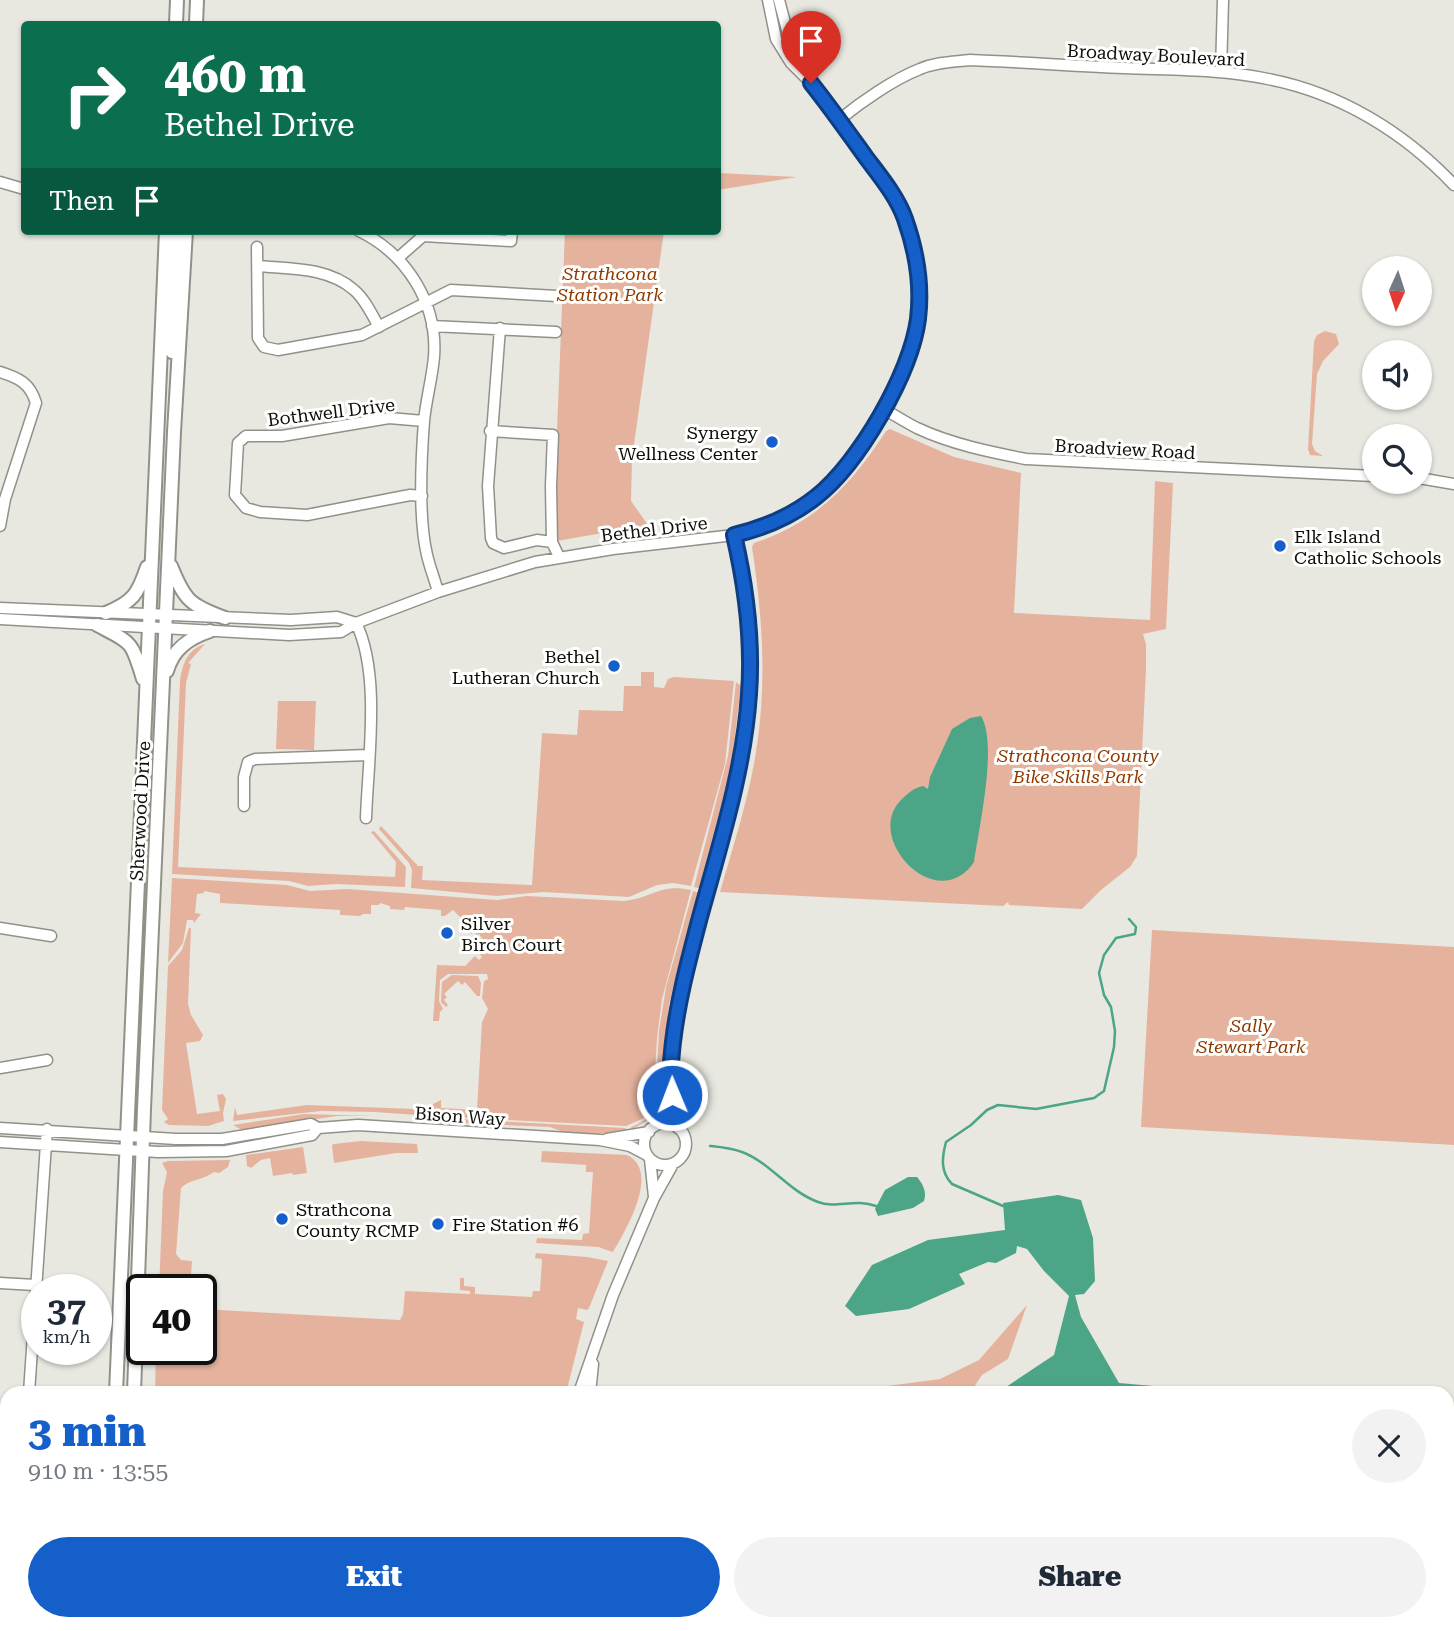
<!DOCTYPE html>
<html lang="en">
<head>
<meta charset="utf-8">
<style>
	body { margin:0; font-family:"Roboto Serif",serif; background:#f2f2f3; color:#1f2937; height:100vh; display:flex; flex-direction:column; font-size:26px; white-space:nowrap }
	* { box-sizing:border-box; margin:0 }
	p { font-size:23px; color:#747a83 }
	.icon { flex:none; width:38px; height:38px; fill:none; stroke:currentColor; stroke-width:2; stroke-linecap:round; stroke-linejoin:round }
	.map { position:relative; flex:1; overflow:hidden }
	.drawer { position:absolute; left:0px; top:1386px; width:1454px; height:245px; display:flex; flex-direction:column; background:#fff; border-radius:21px 21px 0 0; box-shadow:0 2px 5px #0004 }
	.drawer>* { flex:none }
	.guide { position:absolute; left:21px; top:21px; width:700px; height:214px; border-radius:7px; box-shadow:0 2px 5px #0004; background:#0b6e4f; color:#fff; overflow:hidden }
	.needle { width:46px; rotate:183deg }
	.buttons { position:absolute; left:1362px; top:256px; display:grid; gap:14px }
	.buttons a { display:grid; place-items:center; width:70px; height:70px; border-radius:50%; background:#fff; box-shadow:0 2px 5px #0004; font-size:35px }
	.speed { position:absolute; left:21px; top:1274px; display:flex; gap:14px; font-size:35px; font-weight:700; text-align:center }
	.speed>* { display:grid; place-content:center; width:91px; height:91px; border-radius:50%; background:#fff; box-shadow:0 2px 5px #0004; line-height:1 }
	.speed small { font-size:18px; font-weight:400 }
	.speed .limit { border:4px solid #111; border-radius:10px; background:#fff; color:#111 }
	.pin { position:absolute; display:grid; place-items:center; width:60px; height:60px; color:#fff; margin:-72px -30px; border-radius:50% 50% 50% 0; rotate:-45deg; box-shadow:0 0 7px #0007 }
	.pin .icon { rotate:45deg }
	.me { position:absolute; width:77px; margin:-38px; rotate:359deg; stroke-linejoin:round; filter:drop-shadow(0 0 5px #0008) }
	.turn { display:flex; align-items:center; gap:24px; height:147px; padding:0 28px; font-size:32px }
	.turn .icon { width:91px; height:91px; stroke-width:2.5 }
	.turn b { display:block; font-size:49px; line-height:60px }
	.then { display:flex; align-items:center; height:66px; padding:0 28px; background:#0003; gap:14px; font-size:26px }
	.round { display:grid; place-items:center; flex:none; width:74px; height:74px; border-radius:37px; background:#f2f2f3 }
	.overview { display:flex; align-items:center; justify-content:space-between; height:119px; padding:0 28px }
	h1 { font-size:42px; font-weight:800; line-height:52px; color:#145fc9 }
	.action { display:flex; gap:14px; margin-top:auto; padding:14px 28px }
	.action a { flex:1; height:80px; border-radius:42px; background:#145fc9; color:#fff; font-size:28px; font-weight:800; line-height:80px; text-align:center }
	.action a+a { background:#f2f2f3; color:#1f2937 }
	.map>svg:first-child { display:block }
</style>
</head>
<body>
<div class="map">
<svg width="1454" height="1631" viewBox="0 0 1454 1631">
	<rect width="100%" height="100%" fill="#e8e8e1"/>
	<!-- green -->
	<path fill="#e5b39d" d="M718 173 797 177 718 190Z
		M565 231H664L632 459 631 501 648 525 557 541 553 530Z
		M1325 331 1336 334 1339 344 1323 361 1317 374 1312 444 1315 451 1323 456 1310 455 1308 449 1314 341 1317 335Z
		M890 429 954 457 1021 473 1014 613 1150 620 1155 481 1173 483 1166 629 1143 634 1146 644V670L1137 856 1130 867 1101 890 1082 909 1009 905 1008 902 1003 906 720 892C734 843 750 795 757 745 767 678 762 614 752 547L754 543C817 522 851 485 886 431Z
		M205 644 188 663 191 664 186 683 178 867 395 877 396 862 371 832 374 831 406 867 405 887 336 884 308 886 289 881 172 874 180 680C183 663 187 650 205 644Z
		M641 672H654V687L664 688 668 679 674 677 734 681 725 764 691 886 673 883 657 885 629 897 543 892 497 896 411 888 412 870 409 863 379 829 381 826 418 866H423L422 880 532 885 542 733 577 735 579 710 623 711 624 686H641Z
		M736 682 741 686 731 769 702 877V889L694 887 728 756Z
		M278 701H316L314 750 276 749Z
		M172 878 287 885 310 891 347 889 497 900 527 896 624 901C652 898 660 883 691 890L662 999 657 1038 653 1107 644 1118 626 1126 432 1116 433 1104 441 1100V1108L477 1110 482 1022 488 1009 482 998 484 981 488 979 487 974H448L440 980 439 1001 443 1009 440 1012 439 1021H433L437 965 465 966 475 956 479 960 482 957 478 952 486 945 479 934 477 935 474 932 471 934 462 923 464 921 453 910 445 916H441V910L405 907 404 910 390 909V906L380 903 379 905H371V914H363L360 916 340 915V910L220 903V894L204 891V893L197 894 195 913 201 914 194 923 193 920H187L183 943 168 963Z
		M693 891 700 893 696 900 669 1004 662 1096 651 1118 631 1130V1127C642 1123 650 1117 655 1106L659 1031 666 987Z
		M189 928H191L188 1004 191 1015 203 1035 200 1041 186 1043 197 1114 220 1111 217 1095 223 1094 226 1099 223 1113 224 1121 208 1126 169 1125 164 1122 168 1119 162 1110 168 966 182 950Z
		M1152 930 1454 947V1145L1141 1127Z
		M452 975 478 976 481 983 480 996H477L465 982 462 985 458 981 444 994 447 997 444 1000 448 1005 446 1007 441 1002 442 982Z
		M416 1104H419L418 1115 374 1112 321 1111 233 1121 235 1107 237 1115 307 1105 416 1109Z
		M304 1114 374 1116H337L242 1130 233 1125Z
		M440 1118 625 1128 627 1132 595 1134 566 1133 550 1127 458 1123 441 1125Z
		M361 1141 417 1144 418 1153H396L334 1163 332 1145 334 1144Z
		M303 1147 307 1173 293 1175 292 1173 273 1176 270 1158 261 1160 251 1168 247 1166 246 1155Z
		M542 1151 627 1155C661 1171 626 1230 613 1252L598 1247 536 1243 537 1238 582 1240 583 1234 589 1233 593 1172H586V1165L541 1162Z
		M230 1160 228 1167 219 1173 214 1172C204 1180 190 1179 181 1188L176 1254 181 1260 192 1261 190 1290H159L163 1191 167 1172 162 1163 168 1161Z
		M536 1253 587 1257 608 1261 589 1308 587 1310 578 1308 576 1319 584 1322 566 1393H155L156 1349H201V1309L400 1320 403 1314 405 1291 470 1294V1291L460 1290V1278H464V1286L475 1287V1294L532 1297 533 1291H540L542 1259 535 1258Z
		M1027 1305 1008 1359 982 1375 970 1393H821L835 1387H880L940 1379 979 1360Z
		M635 1624H754L768 1631H623Z"/>
	<!-- water -->
	<path fill="#4ba586" d="M981 716C998 744 979 827 974 862 938 916 864 840 900 801 907 794 913 788 923 786L928 789 930 777 952 729 970 718Z
		M908 1177H917C923 1184 927 1192 924 1201L913 1208 878 1216 875 1209 885 1190Z
		M1058 1195 1081 1200 1093 1238 1095 1281 1084 1294 1075 1295 1081 1317 1119 1383 1176 1388 1180 1393H997L1054 1355 1069 1296 1044 1271 1027 1249 1017 1246 1016 1253 996 1263 988 1262 959 1274 965 1284 909 1309 856 1316 845 1306 872 1265 928 1240 1005 1230 1003 1203Z
		M1000 1624H1085V1631H1002Z"/>
	<g fill="none" stroke-linecap="round" stroke-linejoin="round">
		<!-- stream -->
		<path stroke="#4ba586" stroke-width="2.5" d="M710 1146C720 1147 731 1148 742 1152 771 1163 788 1191 818 1202 836 1209 855 1198 876 1206
			M1003 1206 952 1184C940 1172 942 1157 946 1142L971 1125 987 1110 998 1105 1036 1109 1094 1098 1104 1091 1114 1047 1115 1031 1111 1007 1104 995 1099 973 1104 955 1116 938 1135 934 1136 927 1129 919
			M959 1624 961 1631"/>
		<defs>
			<path id="minor" d="M779 0 788 34 808 76
				M1221 72 1223 0
				M839 120C861 102 894 79 920 69 936 62 953 62 970 60 1021 62 1073 66 1124 68 1172 70 1221 69 1268 79 1340 93 1404 132 1454 185
				M0 182 24 189
				M359 231C407 254 438 304 434 357 432 379 426 400 424 421 421 461 418 517 427 555 430 568 435 580 438 592
				M257 247 258 338 264 347 278 350 362 335 451 290 557 296
				M398 258 423 236 511 241 512 231
				M258 266C290 269 328 267 354 290 365 299 372 315 379 327
				M432 326 556 332
				M500 328 488 486 491 538 493 543 504 548 537 540 552 542 559 557
				M0 372C19 378 30 383 36 403L5 499 0 526
				M883 409C895 415 905 422 917 428 951 444 990 452 1026 459L1374 476
				M490 431 553 435 551 486 552 542
				M1419 478 1454 484
				M422 496 410 495 307 515 260 512 246 508 235 495 238 443 246 436H282L389 418 424 421
				M0 608 291 620 337 617 356 623
				M0 619 289 635 341 632 356 623 438 592 535 562 613 549 734 535 778 521 816 498 845 467 876 422 897 385 912 347 918 317 919 288 915 252 904 216 883 179 811 83 791 63 776 39 768 0
				M356 623C381 673 368 761 366 818
				M244 806V777L248 762 255 759 368 755
				M0 928 51 936
				M0 1068 47 1060
				M670 1087 678 1128
				M644 1144a21 21 0 1 1 42 0a21 21 0 1 1-42 0Z
				M655 1126C676 1083 670 1033 681 987 697 918 721 851 737 782 755 700 753 617 734 535
				M0 1128 176 1139H222L311 1124 318 1128 358 1125 600 1140 630 1146 647 1155
				M607 1139 649 1132
				M0 1142 158 1152 226 1151 312 1135 318 1128
				M650 1159 654 1197
				M0 1283 35 1285
				M29 1393 47 1129
				M579 1393 613 1295 654 1198 673 1164
				M590 1393 593 1364
				M0 1460H7
				M1447 1559 1454 1452
				M0 1568 7 1565
				M526 1631 528 1624
				M538 1631 539 1624
				M1443 1631V1624"/>
			<path id="major" d="M176 24 177 0
				M196 24 197 0
				M172 352 170 338 176 231
				M171 566C185 601 190 605 225 618
				M106 613C133 602 138 594 147 567
				M97 625C133 644 131 640 143 679
				M167 671C173 649 189 638 210 631
				M116 1393 166 231
				M134 1393 144 1109 174 432 186 231
				M793 1624 806 1631
				M827 1624 838 1631
				M62 1631 69 1624
				M78 1631 100 1624
				M120 1631 139 1624
				M148 1631 170 1624"/>
		</defs>
		<!-- minor casing -->
		<use href="#minor" stroke="#91918a" stroke-width="13"/>
		<!-- major casing -->
		<use href="#major" stroke="#91918a" stroke-width="16"/>
		<!-- minor -->
		<use href="#minor" stroke="#fff" stroke-width="10"/>
		<!-- major -->
		<use href="#major" stroke="#fff" stroke-width="12"/>
	</g>
	<g fill="none" stroke-linecap="round" stroke-linejoin="round">
		<defs>
			<path id="route" d="M672 1095C669 1077 671 1061 673 1042 678 999 689 959 700 917 720 844 744 770 749 694 753 640 746 587 734 535 764 528 792 516 816 497 859 463 911 373 918 319 922 286 916 250 905 219 897 196 879 175 865 156 847 131 830 107 811 83"/>
		</defs>
		<!-- route casing -->
		<use href="#route" stroke="#0d3e83" stroke-width="18"/>
		<!-- route -->
		<use href="#route" stroke="#145fc9" stroke-width="12"/>
	</g>
	<!-- markers -->
	<g fill="#145fc9" stroke="#fffffe" stroke-width="2.5">
		<circle cx="772" cy="442" r="7"/>
		<circle cx="1280" cy="546" r="7"/>
		<circle cx="614" cy="666" r="7"/>
		<circle cx="447" cy="933" r="7"/>
		<circle cx="282" cy="1219" r="7"/>
		<circle cx="438" cy="1224" r="7"/>
	</g>
	<g text-anchor="middle" dominant-baseline="central" stroke-width="6" stroke-linejoin="round" paint-order="stroke">
		<!-- street labels -->
		<g font-size="18" fill="#0d0d0a" stroke="#fffffe">
			<text transform="translate(1156 55) rotate(3)">Broadway Boulevard</text>
			<text transform="translate(331 412) rotate(-7)">Bothwell Drive</text>
			<text transform="translate(1125 449) rotate(3)">Broadview Road</text>
			<text transform="translate(654 529) rotate(-7)">Bethel Drive</text>
			<text transform="translate(140 811) rotate(-87)">Sherwood Drive</text>
			<text transform="translate(460 1116) rotate(4)">Bison Way</text>
		</g>
		<!-- park labels -->
		<g font-size="18" font-style="italic" fill="#8e3900" stroke="#fffffe">
			<text x="610" y="273">Strathcona<tspan x="610" dy="21">Station Park</tspan></text>
			<text x="1078" y="755">Strathcona County<tspan x="1078" dy="21">Bike Skills Park</tspan></text>
			<text x="1251" y="1025">Sally<tspan x="1251" dy="21">Stewart Park</tspan></text>
		</g>
		<!-- poi labels -->
		<g font-size="18" fill="#0d0d0a" stroke="#fffffe" text-anchor="start">
			<text x="758" y="432" text-anchor="end">Synergy<tspan x="758" dy="21">Wellness Center</tspan></text>
			<text x="1294" y="536">Elk Island<tspan x="1294" dy="21">Catholic Schools</tspan></text>
			<text x="600" y="656" text-anchor="end">Bethel<tspan x="600" dy="21">Lutheran Church</tspan></text>
			<text x="461" y="923">Silver<tspan x="461" dy="21">Birch Court</tspan></text>
			<text x="296" y="1209">Strathcona<tspan x="296" dy="21">County RCMP</tspan></text>
			<text x="452" y="1224">Fire Station #6</text>
		</g>
	</g>
</svg>
<div class="buttons">
<a><svg class="needle" viewBox="-14 -14 28 28"><path d="M0-13l5 13h-10z" fill="#e53935"/><path d="M0 13l5-13h-10z" fill="#747a83"/></svg></a>
<a><svg class="icon" aria-label="sound" viewBox="0 0 24 24"><path d="M4 9h4l5-4v14l-5-4H4zM17 9q2 3 0 6"/></svg></a>
<a><svg class="icon" aria-label="search" viewBox="0 0 24 24"><circle cx="10" cy="10" r="6"/><path d="M15 15l6 6"/></svg></a>
</div>
<div class="speed"><div>37<small>km/h</small></div><div class="limit">40</div></div>
<div class="pin" style="left:811px;top:83px;background:#d93025"><svg class="icon" aria-label="arrive" viewBox="0 0 24 24"><path d="M6 21V4h12l-3 4 3 4H6"/></svg></div>
<svg class="me" style="left:672px;top:1095px" viewBox="-20 -20 40 40"><circle r="17" fill="#145fc9" stroke="#fff" stroke-width="3"/><path d="M0-11L8 9 0 5-8 9z" fill="#fff"/></svg>
<div class="guide">
<div class="turn"><svg class="icon" aria-label="right" viewBox="0 0 24 24"><path d="M7 20v-9h11M14 6l5 5-5 5"/></svg><div><b>460 m</b>Bethel Drive</div></div>
<div class="then">Then<svg class="icon" aria-label="arrive" viewBox="0 0 24 24"><path d="M6 21V4h12l-3 4 3 4H6"/></svg></div>
</div>
<section class="drawer">
<div class="overview"><div><h1>3 min</h1><p>910 m · 13:55</p></div><a class="round"><svg class="icon" aria-label="close" viewBox="0 0 24 24"><path d="M6 6l12 12M18 6L6 18"/></svg></a></div>
<div class="action"><a>Exit</a><a>Share</a></div>
</section>
</div>
</body>
</html>
